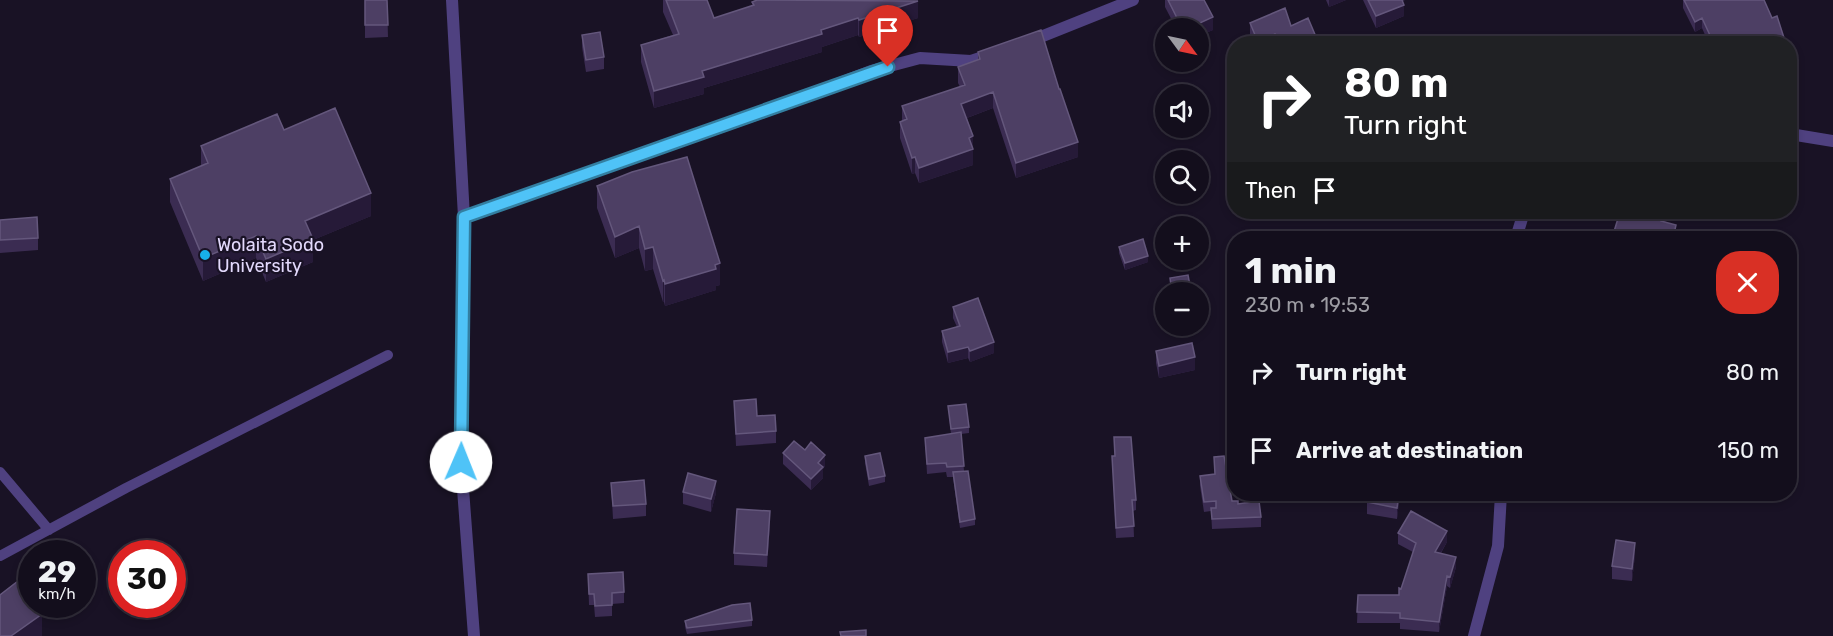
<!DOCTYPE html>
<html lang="en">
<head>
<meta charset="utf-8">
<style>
	body { margin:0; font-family:Rubik,sans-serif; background:#1c1725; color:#f1f3f6; height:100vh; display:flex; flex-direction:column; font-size:22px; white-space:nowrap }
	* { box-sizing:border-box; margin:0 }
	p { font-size:20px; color:#9d9ca3 }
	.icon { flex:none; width:33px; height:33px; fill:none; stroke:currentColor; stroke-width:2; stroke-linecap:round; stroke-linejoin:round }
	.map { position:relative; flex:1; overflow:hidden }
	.panel { position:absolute; left:1227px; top:231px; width:570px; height:270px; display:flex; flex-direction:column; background:#130e1c; border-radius:24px; box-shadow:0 3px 9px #0003,0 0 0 2px #322e3b }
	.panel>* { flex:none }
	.guide { position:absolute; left:1227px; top:36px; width:570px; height:183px; border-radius:24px; box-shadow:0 3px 9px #0003,0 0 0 2px #322e3b; background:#202124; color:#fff; overflow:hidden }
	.needle { width:39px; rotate:123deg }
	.buttons { position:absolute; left:1155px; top:18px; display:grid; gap:12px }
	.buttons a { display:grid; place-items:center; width:54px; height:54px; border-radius:50%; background:#130e1c; box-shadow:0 3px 9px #0003,0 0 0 2px #322e3b; font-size:30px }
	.speed { position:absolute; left:18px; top:540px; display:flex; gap:12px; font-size:30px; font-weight:700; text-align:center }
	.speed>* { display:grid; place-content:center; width:78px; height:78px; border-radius:50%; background:#130e1c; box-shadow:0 3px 9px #0003,0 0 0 2px #322e3b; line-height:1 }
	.speed small { font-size:15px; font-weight:400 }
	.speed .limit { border:9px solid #d22; background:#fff; color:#111 }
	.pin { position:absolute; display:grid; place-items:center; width:51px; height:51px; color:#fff; margin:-62px -26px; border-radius:50% 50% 50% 0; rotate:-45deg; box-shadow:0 0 6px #0007 }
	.pin .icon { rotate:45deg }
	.me { position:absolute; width:66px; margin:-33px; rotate:1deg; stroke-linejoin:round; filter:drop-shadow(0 0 4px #0008) }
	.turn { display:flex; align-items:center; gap:21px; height:126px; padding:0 18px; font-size:27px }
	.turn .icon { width:78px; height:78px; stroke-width:2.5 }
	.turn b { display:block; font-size:42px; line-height:51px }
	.then { display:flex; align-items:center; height:57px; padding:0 18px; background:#0003; gap:12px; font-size:22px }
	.round { display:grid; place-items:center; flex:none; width:63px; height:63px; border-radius:24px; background:#1c1725 }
	.headline { display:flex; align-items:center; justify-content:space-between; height:102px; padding:0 18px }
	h1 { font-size:36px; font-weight:700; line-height:45px }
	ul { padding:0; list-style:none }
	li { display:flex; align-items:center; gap:18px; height:78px; padding:0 18px }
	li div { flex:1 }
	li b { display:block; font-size:22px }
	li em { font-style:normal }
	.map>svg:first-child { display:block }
</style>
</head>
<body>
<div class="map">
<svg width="1833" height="636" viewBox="0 0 1833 636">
	<rect width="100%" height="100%" fill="#191225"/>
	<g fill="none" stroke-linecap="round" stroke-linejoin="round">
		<!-- service -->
		<path stroke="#4f4180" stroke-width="10" d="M0 472 49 530
			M0 556 126 488 388 355"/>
		<!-- minor -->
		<path stroke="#4f4180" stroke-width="12" d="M452 0 464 217 461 462 474 636
			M1028 42 1133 0
			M1790 134 1833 141
			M464 217 764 112 871 71 920 58 971 61 992 54
			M1516 238 1524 212
			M1474 636 1498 546 1501 494"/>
	</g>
	<!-- wall -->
	<path fill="#3b2c52" d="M365 0H387L388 37 365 38Z
		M663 0H707L714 18 752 6V2L918 18 859 37 858 35 822 47V52L704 88V94L654 108 641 62V45L673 35 663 12Z
		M1165 0H1204L1213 30 1198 36V28H1176L1165 7Z
		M1326 0H1346L1329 7Z
		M1363 0H1405L1403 1 1404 16 1376 28Z
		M1683 0H1764L1772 18 1785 44H1709L1702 28 1695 32 1683 8Z
		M1250 23 1291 26 1319 44H1254L1250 35Z
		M582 35 604 57V69L586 72 582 47Z
		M978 52 1078 157 1016 178 993 108 967 118 973 136V165L919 183 915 173 912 174 900 138V122L902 121V106L960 87 958 83V67L978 60Z
		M284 130 371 216 313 240V262L266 282 256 258 203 281 170 202V179L201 166V146Z
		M597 186 720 285 716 286V290L665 306 664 302H663L653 269 645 271 639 248 615 258 597 208Z
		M0 220 38 238V250L0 253Z
		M1119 247 1148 262 1125 270 1119 253Z
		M953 307 994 353 970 362 968 358 948 363 942 342V331L957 327 953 318Z
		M1156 351 1195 370 1159 378 1156 363Z
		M734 401 776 431V443L736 446Z
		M948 406 969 427V433L961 434 964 471 975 519V525L960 528 953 477H947L946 472 927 474 925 438 951 434Z
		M805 450 825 466 823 469V478L811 490 783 464V453Z
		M865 456 885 476V482L869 486 865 463Z
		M1112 456 1136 500V510L1133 511 1134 537 1116 538Z
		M1200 476 1232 501 1261 517V527L1212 529 1211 511 1204 512 1200 486Z
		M611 483 646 504V516L613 519Z
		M683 492 716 493 711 512 683 504Z
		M1400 494 1397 519 1367 514V502Z
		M770 524 767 567 734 565V553Z
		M1398 533 1447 542 1441 553 1456 567 1450 588 1447 586 1439 632 1400 629V623H1357L1358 595H1399L1413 552 1398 544Z
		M1635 555 1632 581 1612 579V566Z
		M588 574 624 592V603L612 604V616L595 617 594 605H589Z
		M752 620V626L687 634 685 627V621Z"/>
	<!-- shaded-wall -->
	<path fill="#261a38" d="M1329 0H1346L1329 7Z
		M918 1V18L859 37V20Z
		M1404 5V16L1376 28V16Z
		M1213 17V30L1198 36V28H1189Z
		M858 18V35L822 47V52L704 88V94L654 108V91L702 71Z
		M1702 18V28L1695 32V22Z
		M1275 34V44H1258V42Z
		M993 92V108L961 120V104Z
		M973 136V165L919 183V168L969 138Z
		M1078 142V157L1016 178V163Z
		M915 157V173L912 174V158Z
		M371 193V216L313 240V262L266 282V259L305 221Z
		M1664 212H1666V221L1661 237V221Z
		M1676 225V238H1673Z
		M639 226V248L615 258V237Z
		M256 236V258L203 281V258Z
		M653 247V269L645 271V249Z
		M1148 256V262L1125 270V263Z
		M720 263V285L716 286V290L665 306V284Z
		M664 280V302H663V281Z
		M994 342V353L970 362V351Z
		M968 347V358L948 363V352Z
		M1195 357V370L1159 378V366Z
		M825 455V466L823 469V478L811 490V479L818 463Z
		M716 481V493L711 512V499Z
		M1399 494H1400L1397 519V508Z
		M770 511V524L767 567V555Z
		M1447 531V542L1435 562V552Z
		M1635 543V555L1632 581V569Z
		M1456 557V567L1450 588V577Z
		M1447 576V586L1439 632V622Z
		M42 614V636H11Z"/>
	<!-- building -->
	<path fill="#4d3f64" stroke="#64577c" stroke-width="1.5" d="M365 0H387L388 25H365Z
		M666 0H707L714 18 754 5 752 2 757 0 918 1 859 20 858 18 821 30 822 34 702 71 704 77 654 91 641 45 679 34Z
		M1168 0H1204L1213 17 1189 28H1182Z
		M1368 0H1402L1404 5 1376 16Z
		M1684 0H1764L1772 18 1777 16 1785 41 1777 44H1714L1702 18 1695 22Z
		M1285 8 1291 26 1308 18 1319 44H1301L1299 40 1291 44H1280L1275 34 1258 42 1250 23Z
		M1041 30 1059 89H1060L1078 142 1016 163 993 92 961 104 973 136 969 138 973 149 919 168 915 157 912 158 900 122 907 119 902 106 965 85 958 67 980 59 978 52Z
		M600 32 604 57 586 60 582 35Z
		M335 108 371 193 305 221 313 239 266 259 256 236 203 258 170 179 208 163 201 146 277 114 284 130Z
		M687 157 720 263 715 265 716 269 665 284 664 280 663 281 653 247 645 249 639 226 615 237 597 186 632 172Z
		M1620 212H1664L1661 221 1676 225 1673 238H1612Z
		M37 217 38 238 0 240V220Z
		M1143 239 1148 256 1125 263 1119 247Z
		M1188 275 1191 292H1172L1170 278Z
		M978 298 994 342 970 351 968 347 948 352 942 331 960 326 953 307Z
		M1192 343 1195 357 1159 366 1156 351Z
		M756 399 757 416 775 415 776 431 736 434 734 401Z
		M966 404 969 427 951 429 948 406Z
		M961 432 964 466 947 467 946 463 927 464 925 438Z
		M1114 437H1131L1136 500H1132L1134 526 1116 528 1112 456H1115Z
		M794 441 805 450 811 442 825 455 818 463 823 467 811 479 783 453Z
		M880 453 885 476 869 479 865 456Z
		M1224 456 1232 501H1238V504L1259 501 1261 517 1212 519 1211 508H1216V501L1204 502 1200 476 1215 474 1214 457Z
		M968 471 975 519 960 522 953 472Z
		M688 473 716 481 711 499 683 492Z
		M644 480 646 504 613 506 611 483Z
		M1369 494H1399L1397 508 1367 502Z
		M737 509 770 511 767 555 734 553Z
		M1411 511 1447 531 1435 552 1456 557 1450 577 1447 576 1439 622 1400 618V613L1357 612 1358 595H1399V588L1401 589 1416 543 1398 533Z
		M1616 540 1635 543 1632 569 1612 566Z
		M623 572 624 592 612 593V605L595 606 594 594H589L588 574Z
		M18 581 32 600V604H35L42 614 11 636H0V595Z
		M750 603 752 620 687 628 685 621 732 605Z
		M866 630V636H841L840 632Z"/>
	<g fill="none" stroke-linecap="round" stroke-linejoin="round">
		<defs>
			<path id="route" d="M461 462 464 217 888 67"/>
		</defs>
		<!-- route casing -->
		<use href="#route" stroke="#337fa1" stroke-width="15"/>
		<!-- route -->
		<use href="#route" stroke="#4fc3f7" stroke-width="10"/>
	</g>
	<!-- markers -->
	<circle fill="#17afea" stroke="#191225" stroke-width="2" cx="205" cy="255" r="6"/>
	<g text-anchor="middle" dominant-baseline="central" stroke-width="4.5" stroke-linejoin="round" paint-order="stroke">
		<!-- poi labels -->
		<g font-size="18" fill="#e3d9fc" stroke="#191225" text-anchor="start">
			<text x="217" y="245">Wolaita Sodo<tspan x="217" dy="21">University</tspan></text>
		</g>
	</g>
</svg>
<div class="buttons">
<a><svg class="needle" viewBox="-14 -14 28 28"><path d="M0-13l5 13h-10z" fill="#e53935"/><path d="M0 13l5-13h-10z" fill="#9d9ca3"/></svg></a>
<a><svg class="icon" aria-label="sound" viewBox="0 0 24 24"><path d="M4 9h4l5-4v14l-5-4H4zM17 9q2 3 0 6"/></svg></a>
<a><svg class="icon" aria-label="search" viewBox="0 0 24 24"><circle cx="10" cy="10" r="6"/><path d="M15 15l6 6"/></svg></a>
<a>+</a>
<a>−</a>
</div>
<div class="speed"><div>29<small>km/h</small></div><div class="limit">30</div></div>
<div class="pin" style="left:888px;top:67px;background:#d93025"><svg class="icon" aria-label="arrive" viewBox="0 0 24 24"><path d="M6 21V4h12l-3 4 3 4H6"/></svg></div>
<svg class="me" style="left:461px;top:462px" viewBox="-20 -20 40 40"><circle r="19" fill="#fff"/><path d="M0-13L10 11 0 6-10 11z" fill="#4fc3f7"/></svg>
<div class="guide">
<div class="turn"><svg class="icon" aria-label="right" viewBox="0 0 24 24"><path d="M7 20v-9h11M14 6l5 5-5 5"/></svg><div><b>80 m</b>Turn right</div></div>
<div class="then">Then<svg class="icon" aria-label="arrive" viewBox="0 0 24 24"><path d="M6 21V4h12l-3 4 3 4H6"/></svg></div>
</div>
<section class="panel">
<div class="headline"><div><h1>1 min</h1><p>230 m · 19:53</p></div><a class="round" style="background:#d93025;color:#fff"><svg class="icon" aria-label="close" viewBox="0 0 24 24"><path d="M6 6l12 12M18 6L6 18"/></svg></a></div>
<ul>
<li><svg class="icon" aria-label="right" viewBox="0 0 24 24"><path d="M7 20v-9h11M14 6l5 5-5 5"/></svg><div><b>Turn right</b></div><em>80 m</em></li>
<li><svg class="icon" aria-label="arrive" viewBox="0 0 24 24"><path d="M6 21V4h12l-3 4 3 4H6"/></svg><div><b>Arrive at destination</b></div><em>150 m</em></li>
</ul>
</section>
</div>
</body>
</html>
